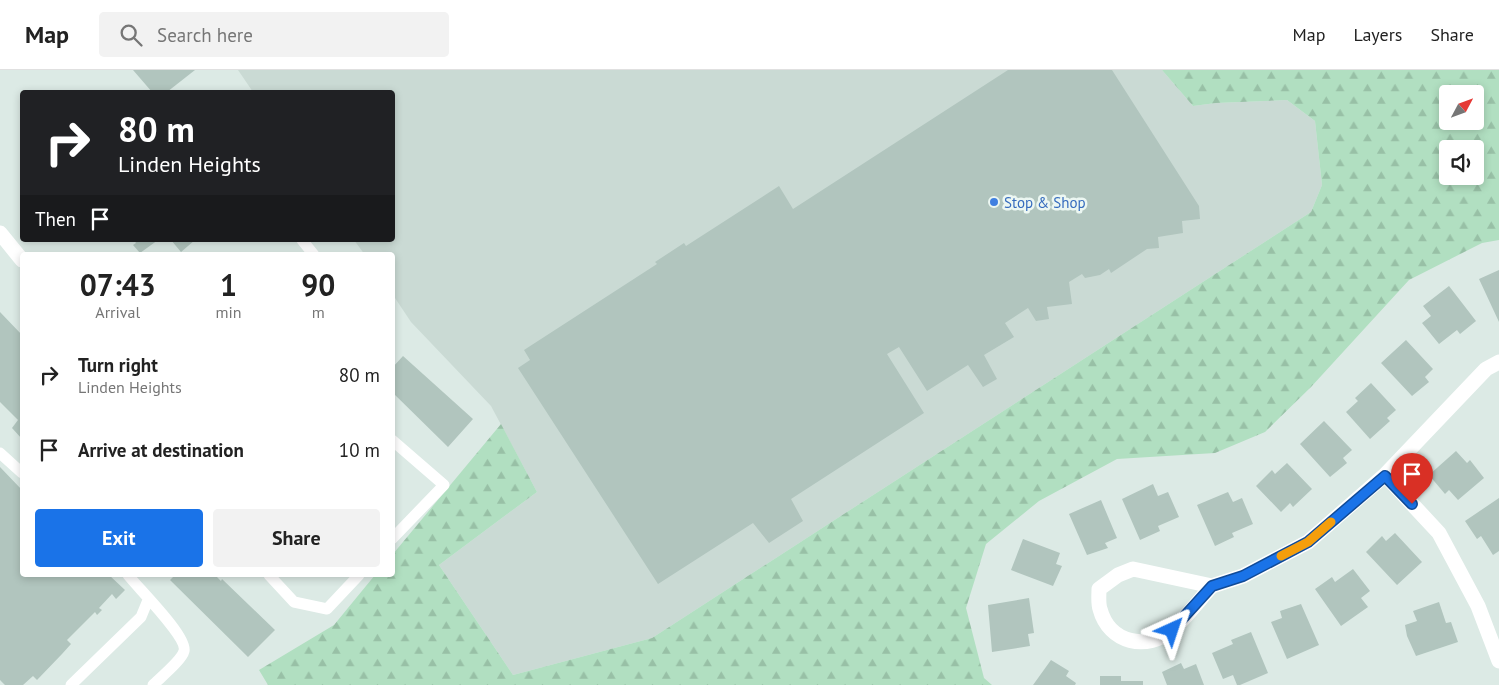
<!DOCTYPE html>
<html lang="en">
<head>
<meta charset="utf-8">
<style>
	body { margin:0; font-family:"PT Sans",sans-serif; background:#f2f2f2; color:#222; height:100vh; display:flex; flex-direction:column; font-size:19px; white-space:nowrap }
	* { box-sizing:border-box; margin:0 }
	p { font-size:16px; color:#767676 }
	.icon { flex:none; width:28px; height:28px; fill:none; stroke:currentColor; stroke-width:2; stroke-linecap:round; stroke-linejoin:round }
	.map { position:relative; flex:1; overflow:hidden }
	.drawer { position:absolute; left:20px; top:182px; width:375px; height:325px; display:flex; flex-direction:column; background:#fff; border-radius:5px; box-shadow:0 2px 8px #0003 }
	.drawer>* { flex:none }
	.banner { position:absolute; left:20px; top:20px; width:375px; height:152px; border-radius:5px; box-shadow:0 2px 8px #0003; background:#202124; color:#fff; overflow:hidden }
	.needle { width:32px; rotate:49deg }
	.buttons { position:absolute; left:1439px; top:15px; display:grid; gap:10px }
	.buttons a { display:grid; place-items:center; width:45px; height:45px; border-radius:5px; background:#fff; box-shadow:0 2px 8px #0003; font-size:25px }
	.pin { position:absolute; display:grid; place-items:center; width:42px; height:42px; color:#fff; margin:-51px -21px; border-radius:50% 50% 50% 0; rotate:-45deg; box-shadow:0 0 5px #0007 }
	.pin .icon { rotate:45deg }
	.me { position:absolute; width:55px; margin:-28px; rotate:42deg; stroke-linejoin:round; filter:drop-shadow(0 0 4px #0008) }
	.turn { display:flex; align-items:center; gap:18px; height:105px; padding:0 15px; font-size:22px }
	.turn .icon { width:65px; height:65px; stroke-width:2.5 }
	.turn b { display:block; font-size:35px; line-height:42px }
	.then { display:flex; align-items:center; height:48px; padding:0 15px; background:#0003; gap:10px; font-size:19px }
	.eta { display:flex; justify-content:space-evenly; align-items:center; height:85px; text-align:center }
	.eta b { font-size:30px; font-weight:700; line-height:35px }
	.cta { display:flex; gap:10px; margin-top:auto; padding:10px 15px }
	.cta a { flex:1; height:58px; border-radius:5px; background:#1a73e8; color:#fff; font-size:20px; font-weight:700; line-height:58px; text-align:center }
	.cta a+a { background:#f2f2f2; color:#222 }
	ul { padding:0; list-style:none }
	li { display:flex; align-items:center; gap:15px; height:75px; padding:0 15px }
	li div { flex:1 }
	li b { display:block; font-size:19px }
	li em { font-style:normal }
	header { display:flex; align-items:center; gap:30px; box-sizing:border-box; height:70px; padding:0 25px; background:#fff; border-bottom:1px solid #e0e0e0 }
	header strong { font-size:24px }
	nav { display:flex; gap:28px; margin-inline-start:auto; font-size:18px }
	.search { width:350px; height:45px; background:#f2f2f2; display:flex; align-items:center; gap:12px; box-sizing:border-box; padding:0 18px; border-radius:5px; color:#767676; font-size:19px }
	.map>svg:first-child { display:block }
</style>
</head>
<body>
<header>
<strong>Map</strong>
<div class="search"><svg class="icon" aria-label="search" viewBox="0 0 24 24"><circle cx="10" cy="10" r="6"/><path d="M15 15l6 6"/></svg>Search here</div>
<nav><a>Map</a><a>Layers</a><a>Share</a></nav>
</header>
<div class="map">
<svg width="1499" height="615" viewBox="0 0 1499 615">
	<defs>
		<pattern id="forest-firs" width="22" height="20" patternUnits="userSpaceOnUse" patternTransform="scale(1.25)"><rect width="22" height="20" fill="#b1dfc1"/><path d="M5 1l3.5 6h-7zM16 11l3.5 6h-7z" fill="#98c0a6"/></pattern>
	</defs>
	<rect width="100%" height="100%" fill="#dceae5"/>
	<!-- built -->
	<path fill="#cadad4" d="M238 0H1162L1193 36 1216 33 1287 30 1315 51 1322 115 1311 142 652 568 513 605 439 495 537 422 491 336 411 252 393 225 392 185H365L354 170H392V22H253Z"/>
	<!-- forest -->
	<path fill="url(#forest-firs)" fill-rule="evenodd" d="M1162 0H1499V170L1482 173 1409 210 1311 317 1265 362 1215 383 1117 389 1039 431 986 474 966 538 984 608 992 615H268L259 600 334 555 375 505H392L393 484 501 354 537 422 439 495 513 605 652 568 1311 142 1322 115 1315 51 1287 30 1216 33 1193 36ZM1448 24H1475V51H1448ZM1448 79H1475V106H1448Z"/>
	<!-- building -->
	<path fill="#b1c5be" d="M133 0H195L167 22H152Z
		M1008 0H1112L1199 136 1200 149 1182 151 1183 163 1158 167 1159 178 1147 179 1111 203 1109 199 1100 205 1085 208 1082 204 1069 212 1072 234 1047 237 1049 249 1036 251 1028 238 1005 253 1014 267 984 285 997 309 983 317 968 295 927 321 899 277 887 284 924 343 791 429 803 451 769 473 753 453 658 514 518 298 530 290 524 280 657 194 655 192 684 173 686 176 779 116 793 139Z
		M134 170H158L140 183 133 175 136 173Z
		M171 170H195L181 182Z
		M1499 200V252L1479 209Z
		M1449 216 1476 251 1460 264 1457 260 1439 274 1422 253 1431 246 1423 236Z
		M0 242 22 265V369L12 358 18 350 0 332Z
		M1406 270 1433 299 1425 307 1429 312 1412 326 1381 293Z
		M403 286 473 349 448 377 392 322V298Z
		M1371 313 1396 340 1387 348 1390 351 1370 369 1346 342 1358 331 1355 328Z
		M1324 351 1352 380 1343 388 1347 393 1330 407 1300 374Z
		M1456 381 1467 393 1470 390 1484 408 1458 430 1449 420 1445 424 1429 405Z
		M1287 393 1312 419 1293 437 1290 433 1281 442 1256 416 1272 400 1275 404Z
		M0 397 22 420V505H109L125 520 116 529 112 524 99 538 102 540 97 545 95 542 67 570 71 574 62 584 37 610 33 606 23 615H5L0 610Z
		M1153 414 1158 426 1168 422 1179 447 1158 456 1160 461 1140 470 1122 429Z
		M1228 422 1233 432 1242 428 1253 454 1232 463 1234 467 1215 476 1197 435Z
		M1499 428V481L1493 485 1481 466 1477 469 1465 451Z
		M1101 430 1117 468 1105 473 1108 478 1087 485 1069 444Z
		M1395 463 1422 492 1397 515 1366 482 1382 466 1386 471Z
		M1023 469 1060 483 1056 494 1062 496 1053 516 1011 500Z
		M1353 499 1370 521 1361 528 1368 537 1341 556 1315 519 1332 507 1335 512Z
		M175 505H215L221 511 222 509 275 560 248 587 170 510Z
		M1029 528 1034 563 1028 564 1030 576 992 582 988 535Z
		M1439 532 1446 553 1451 552 1458 572 1416 586 1407 566 1405 555 1417 551 1413 541Z
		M1301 534 1319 575 1287 589 1271 552 1282 548 1280 541Z
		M1251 562 1268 603 1240 615H1237L1233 605 1223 609 1212 583 1233 574 1231 570Z
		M1051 590 1069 601 1066 606 1076 613 1075 615H1033Z
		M1181 593 1184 599 1196 594 1204 615H1167L1162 602Z
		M1100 606H1121V611H1143V615H1100Z"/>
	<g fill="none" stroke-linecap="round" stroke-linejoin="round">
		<!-- lane -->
		<path stroke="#fff" stroke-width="11" d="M302 170 314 185
			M392 370 444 415 392 469
			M0 383 22 403
			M128 505C138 518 188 567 184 581 182 590 160 608 153 615
			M269 505 294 532 327 539 359 505
			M71 615 141 547 148 530"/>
		<!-- street -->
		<path stroke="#fff" stroke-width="15" d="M0 163 22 190
			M1385 405 1439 463 1478 536 1499 591
			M1212 516C1199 530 1187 547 1173 559 1147 582 1109 573 1100 539 1098 533 1099 525 1099 519L1118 505 1133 499 1212 516 1243 506 1308 472 1385 405 1486 299 1499 292"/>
	</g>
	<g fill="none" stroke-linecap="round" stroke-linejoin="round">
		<defs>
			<path id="route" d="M1172 560 1212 516 1243 506 1308 472 1385 406 1412 434"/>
		</defs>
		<!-- route casing -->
		<use href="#route" stroke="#114b97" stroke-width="12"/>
		<!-- route -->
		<use href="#route" stroke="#1a73e8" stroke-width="9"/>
		<!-- slow -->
		<path stroke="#f59e0b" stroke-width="9" d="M1281 486 1308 472 1331 452"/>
	</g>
	<!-- markers -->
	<circle fill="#3f7fe0" stroke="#ecf7f2" stroke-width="2" cx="994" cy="132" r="5"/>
	<g text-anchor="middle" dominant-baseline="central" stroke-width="5" stroke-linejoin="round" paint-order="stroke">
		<!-- shop labels -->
		<g font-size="15" fill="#366cbe" stroke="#ecf7f2" text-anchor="start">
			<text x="1004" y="132">Stop &amp; Shop</text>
		</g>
	</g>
</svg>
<div class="buttons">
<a><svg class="needle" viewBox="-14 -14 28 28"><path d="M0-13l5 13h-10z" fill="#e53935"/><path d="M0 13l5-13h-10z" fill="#767676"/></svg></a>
<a><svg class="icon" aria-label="sound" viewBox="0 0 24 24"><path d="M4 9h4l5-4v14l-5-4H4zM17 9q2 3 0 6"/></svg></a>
</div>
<div class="pin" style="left:1412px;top:434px;background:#d93025"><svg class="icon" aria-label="arrive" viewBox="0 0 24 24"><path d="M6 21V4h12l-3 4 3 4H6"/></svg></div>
<svg class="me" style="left:1172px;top:560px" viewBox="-20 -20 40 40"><path d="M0-17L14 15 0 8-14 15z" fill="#1a73e8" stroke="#fff" stroke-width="4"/></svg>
<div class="banner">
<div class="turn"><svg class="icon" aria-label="right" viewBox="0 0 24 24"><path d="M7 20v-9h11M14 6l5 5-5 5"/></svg><div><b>80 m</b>Linden Heights</div></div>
<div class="then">Then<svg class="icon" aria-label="arrive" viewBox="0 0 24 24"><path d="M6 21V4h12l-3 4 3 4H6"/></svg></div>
</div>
<section class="drawer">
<div class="eta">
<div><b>07:43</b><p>Arrival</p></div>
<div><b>1</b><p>min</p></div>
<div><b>90</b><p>m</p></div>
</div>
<ul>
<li><svg class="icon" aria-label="right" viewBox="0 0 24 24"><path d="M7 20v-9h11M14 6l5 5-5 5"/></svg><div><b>Turn right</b><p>Linden Heights</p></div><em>80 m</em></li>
<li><svg class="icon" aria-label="arrive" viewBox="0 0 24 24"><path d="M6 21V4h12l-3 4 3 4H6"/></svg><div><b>Arrive at destination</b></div><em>10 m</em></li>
</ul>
<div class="cta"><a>Exit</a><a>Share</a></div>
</section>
</div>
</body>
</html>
